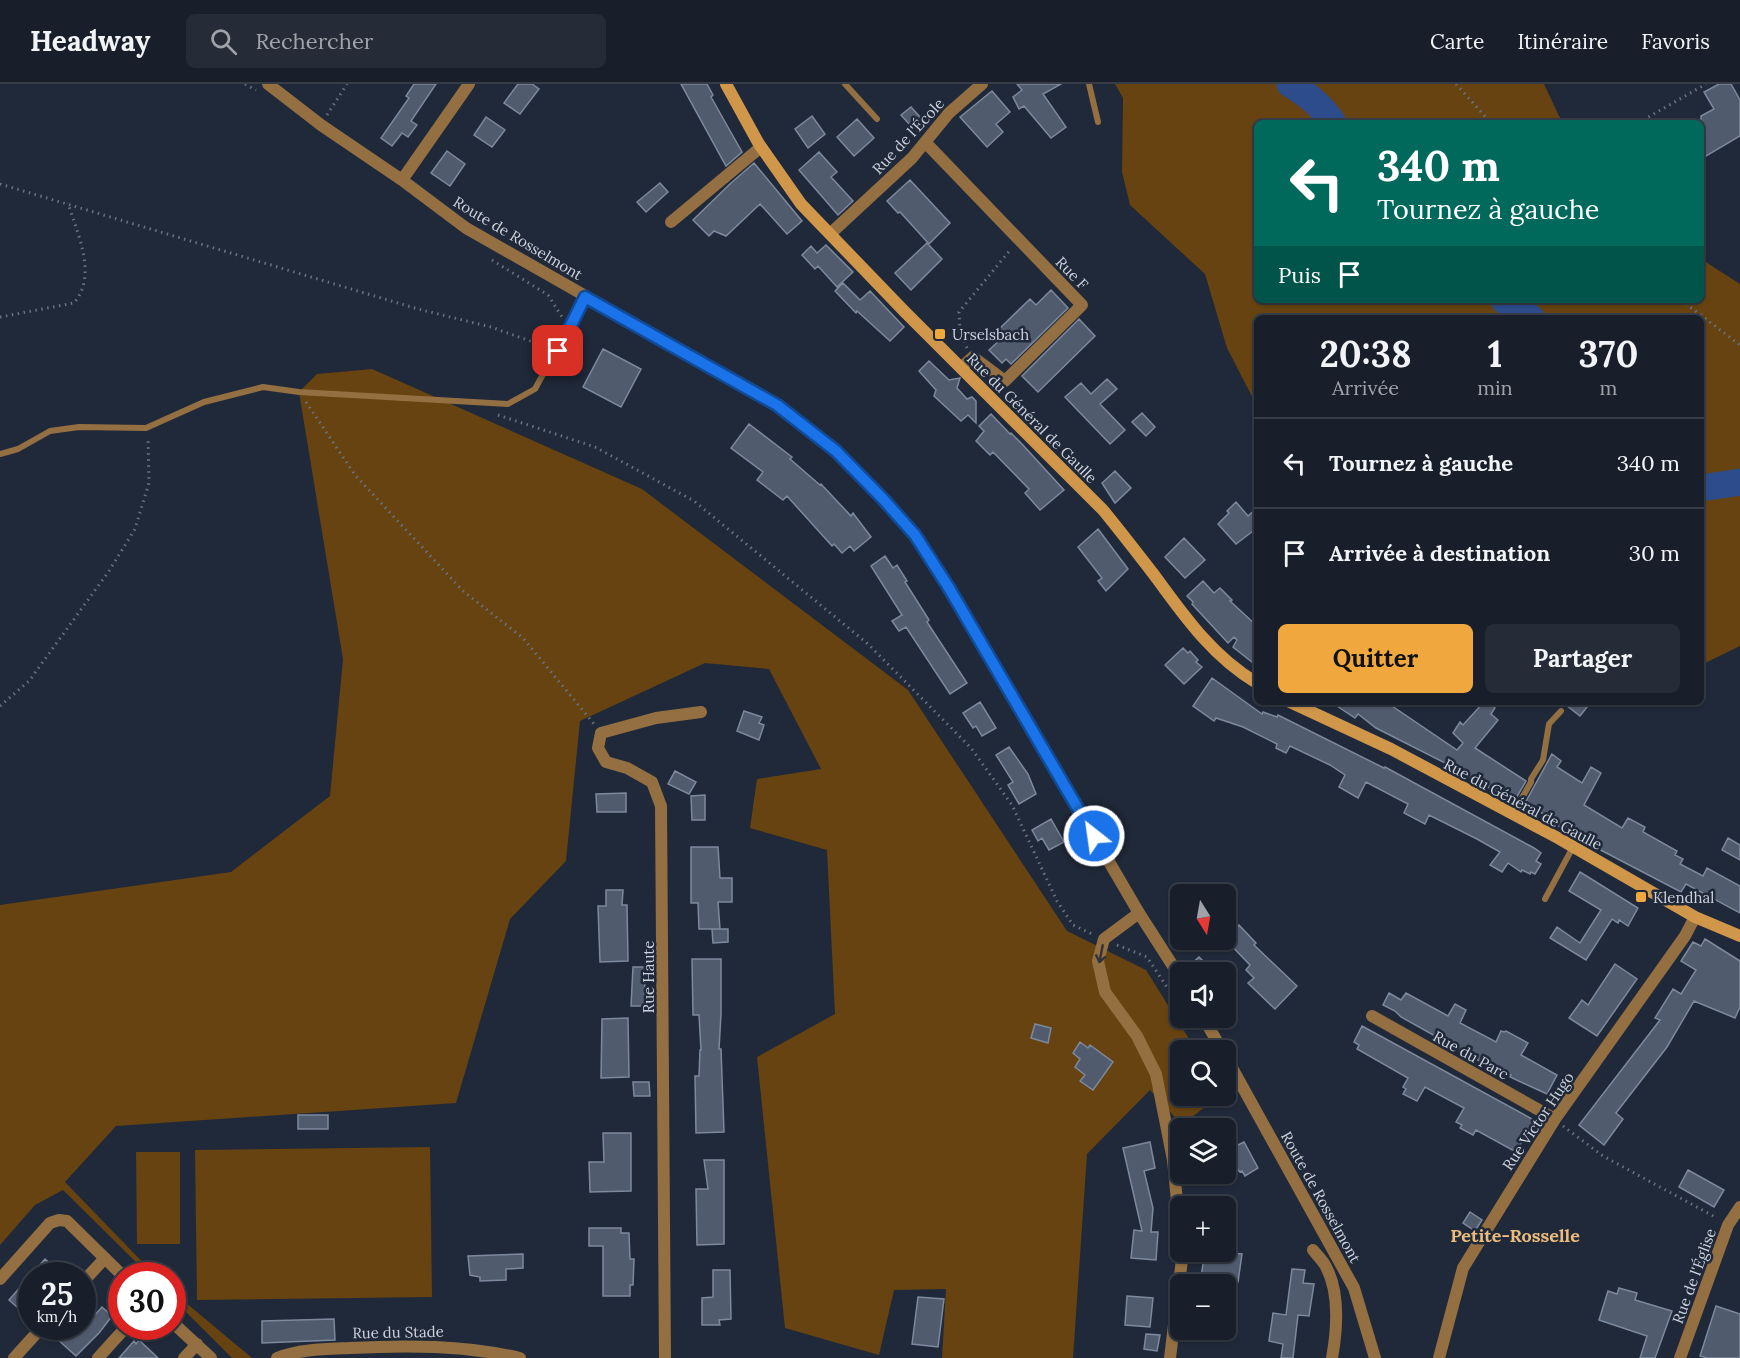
<!DOCTYPE html>
<html lang="fr">
<head>
<meta charset="utf-8">
<style>
	body { margin:0; font-family:Lora,serif; background:#252c37; color:#f1f3f6; height:100vh; display:flex; flex-direction:column; font-size:22px; white-space:nowrap }
	* { box-sizing:border-box; margin:0 }
	p { font-size:20px; color:#9fa2a9 }
	.icon { flex:none; width:33px; height:33px; fill:none; stroke:currentColor; stroke-width:2; stroke-linecap:round; stroke-linejoin:round }
	.map { position:relative; flex:1; overflow:hidden }
	.sheet { position:absolute; left:1254px; top:231px; width:450px; height:390px; display:flex; flex-direction:column; background:#181f2b; border-radius:9px; box-shadow:0 2px 4px #0004,0 0 0 2px #363d47 }
	.sheet>* { flex:none }
	.hud { position:absolute; left:1254px; top:36px; width:450px; height:183px; border-radius:9px; box-shadow:0 2px 4px #0004,0 0 0 2px #363d47; background:#00695c; color:#fff; overflow:hidden }
	.needle { width:39px; rotate:169deg }
	.buttons { position:absolute; left:1170px; top:800px; display:grid; gap:12px }
	.buttons a { display:grid; place-items:center; width:66px; height:66px; border-radius:9px; background:#181f2b; box-shadow:0 2px 4px #0004,0 0 0 2px #363d47; font-size:30px }
	.speed { position:absolute; left:18px; top:1178px; display:flex; gap:12px; font-size:30px; font-weight:700; text-align:center }
	.speed>* { display:grid; place-content:center; width:78px; height:78px; border-radius:50%; background:#181f2b; box-shadow:0 2px 4px #0004,0 0 0 2px #363d47; line-height:1 }
	.speed small { font-size:15px; font-weight:400 }
	.speed .limit { border:9px solid #d22; background:#fff; color:#111 }
	.pin { position:absolute; display:grid; place-items:center; width:51px; height:51px; color:#fff; margin:-26px; border-radius:12px; box-shadow:0 3px 9px #0006 }
	.me { position:absolute; width:66px; margin:-33px; rotate:330deg; stroke-linejoin:round; filter:drop-shadow(0 0 4px #0008) }
	.turn { display:flex; align-items:center; gap:21px; height:126px; padding:0 24px; font-size:27px }
	.turn .icon { width:78px; height:78px; stroke-width:2.5 }
	.turn b { display:block; font-size:42px; line-height:51px }
	.then { display:flex; align-items:center; height:57px; padding:0 24px; background:#0003; gap:12px; font-size:22px }
	.eta { display:flex; justify-content:space-evenly; align-items:center; height:102px; text-align:center }
	.eta b { font-size:36px; font-weight:700; line-height:42px }
	.primary-button { display:flex; gap:12px; margin-top:auto; padding:12px 24px }
	.primary-button a { flex:1; height:69px; border-radius:9px; background:#efa73e; color:#111; font-size:24px; font-weight:700; line-height:69px; text-align:center }
	.primary-button a+a { background:#252c37; color:#f1f3f6 }
	ul { padding:0; list-style:none }
	li { display:flex; align-items:center; gap:18px; height:90px; padding:0 24px; border-top:2px solid #363d47 }
	li div { flex:1 }
	li b { display:block; font-size:22px }
	li em { font-style:normal }
	header { display:flex; align-items:center; gap:36px; box-sizing:border-box; height:84px; padding:0 30px; background:#181f2b; border-bottom:2px solid #363d47 }
	header strong { font-size:28px }
	nav { display:flex; gap:33px; margin-inline-start:auto; font-size:21px }
	.search { width:420px; height:54px; background:#252c37; display:flex; align-items:center; gap:15px; box-sizing:border-box; padding:0 21px; border-radius:9px; color:#9fa2a9; font-size:22px }
	.map>svg:first-child { display:block }
</style>
</head>
<body>
<header>
<strong>Headway</strong>
<div class="search"><svg class="icon" aria-label="search" viewBox="0 0 24 24"><circle cx="10" cy="10" r="6"/><path d="M15 15l6 6"/></svg>Rechercher</div>
<nav><a>Carte</a><a>Itinéraire</a><a>Favoris</a></nav>
</header>
<div class="map">
<svg width="1740" height="1274" viewBox="0 0 1740 1274">
	<rect width="100%" height="100%" fill="#202939"/>
	<!-- green -->
	<path fill="#664310" d="M1115 0H1544L1559 32 1565 39H1257V216H1701V175L1740 200V562L1701 581V234H1257V322L1227 264 1205 190 1130 121 1122 88 1123 14Z
		M372 285 642 405 908 606 1067 847 1146 886 1196 966H1180V1011H1220L1182 1041 1150 1006 1087 1070 1073 1274H942L946 1205 894 1206 879 1271 785 1244 757 973 835 930 827 766 750 744 757 695 821 685 769 585 705 579 580 637 566 777 510 835 456 1019 116 1042 65 1098 155 1191H149L63 1106 35 1121 0 1161V821L231 788 330 712 343 575 299 308 317 290Z
		M430 1063 432 1213 197 1216 195 1066Z
		M136 1068H180V1160H137Z
		M173 1208 252 1274H232L173 1215Z"/>
	<g fill="none" stroke-linecap="round" stroke-linejoin="round">
		<!-- river -->
		<path stroke="#2c4c8b" stroke-width="27" d="M1290 0C1308 11 1321 21 1333 39
			M1504 216 1531 234
			M1701 404 1740 398"/>
	</g>
	<!-- building -->
	<path fill="#505b6d" stroke="#7d899d" stroke-width="1.5" d="M414 0H436L411 37 417 41 408 53 402 49 392 62 381 54 409 14 406 12Z
		M518 0H532L539 5 520 30 504 19Z
		M681 0H707L713 11 711 13 742 68 726 82Z
		M1017 0H1061L1043 10 1066 43 1051 54 1024 22 1019 25 1013 13 1022 6Z
		M1719 0H1731L1740 16V52L1701 75V32L1714 25 1704 8Z
		M992 7 1010 28 996 40 1003 48 987 63 960 33Z
		M911 23 920 33 911 42 901 31Z
		M812 32 825 50 808 64 795 45Z
		M486 33 505 46 492 63 474 51Z
		M857 35 874 54 854 72 837 53Z
		M447 67 465 80 450 102 431 89Z
		M819 68 837 88 831 93 853 117 838 131 799 86Z
		M754 79 802 137 787 150 760 120 726 152 714 147 709 152 693 136 731 99Z
		M910 96 950 139 929 160 900 128 898 129 887 117Z
		M660 99 668 108 646 128 637 118Z
		M927 159 942 175 911 206 895 189Z
		M826 161 853 188 837 203 818 182 815 185 802 171 811 162 817 169Z
		M843 199 860 216 870 207 904 243 890 257 857 227 856 229 835 207Z
		M1051 206 1068 224 1011 280 1006 275 1002 279 989 266 1001 255 995 249 1030 215 1036 221Z
		M1079 235 1095 252 1038 308 1022 292Z
		M603 265 641 285 621 323 583 303Z
		M929 277 949 296 960 294 957 304 967 315 972 313 976 317V339L968 331 961 337 934 312 936 306 919 287Z
		M1107 295 1117 305 1100 320 1125 346 1110 360 1065 313 1081 299 1091 310Z
		M1142 329 1155 343 1146 352 1132 338Z
		M991 330 1010 350 1011 349 1022 360 1064 406 1040 426 1025 409 1029 405 993 368 990 371 976 357 984 347 979 342Z
		M749 340 792 373 790 375 820 401 821 400 851 432 853 429 871 453 854 467 850 462 842 469 834 460 832 462 787 412 783 416 757 396 763 388 731 364Z
		M1115 387 1131 404 1115 419 1102 399Z
		M1236 418 1248 432 1257 424V444L1236 460 1218 440 1229 429 1227 427Z
		M1098 445 1128 485 1106 507 1098 497 1102 494 1078 463Z
		M1184 454 1205 476 1185 494 1165 473Z
		M885 472 893 484 897 481 907 497 905 498 929 536 927 538 967 599 950 610 906 543 899 547 892 537 902 531 871 482Z
		M1203 497 1214 509 1220 504 1232 516 1230 517 1257 542V582L1233 563 1237 556 1234 553 1228 559 1192 520 1193 518 1187 512Z
		M1183 564 1188 569 1190 567 1198 576 1196 578 1202 583 1184 600 1165 581Z
		M1212 594 1262 630 1263 628 1277 633 1278 631 1384 684 1385 683 1534 764 1541 769 1536 777 1541 780 1535 790 1531 788 1530 790 1522 786 1521 788 1508 779 1502 788 1490 781 1500 768 1477 755 1429 731 1425 740 1404 729 1408 720 1366 698 1358 714 1339 703 1345 691 1330 681 1290 662 1286 669 1276 664 1277 660 1243 643 1216 634 1214 637 1193 622Z
		M980 618 996 644 982 652 976 642 973 644 963 629Z
		M1331 618H1386L1457 666 1463 659 1453 649 1460 638 1463 641 1484 618H1488L1495 624 1491 630 1498 636 1475 664 1526 697 1514 718 1451 682 1376 644 1358 630 1355 634Z
		M1562 618H1591L1580 632Z
		M744 627 762 633 759 639 764 641 759 656 737 647Z
		M1009 663 1028 690 1036 710 1019 720 1008 701 1013 698 996 671Z
		M1552 670 1561 677 1557 683 1582 699 1591 683 1601 689 1584 721 1622 744 1628 734 1645 743 1643 748 1677 767 1675 771 1683 775 1680 780 1703 792 1707 784 1740 802V829L1686 800 1681 808 1591 761 1543 733 1545 731 1525 719Z
		M675 687 696 698 689 710 668 700Z
		M626 709V728H597L596 710Z
		M705 711V736H692L691 712Z
		M1051 735 1064 758 1049 766 1042 754 1038 757 1032 746Z
		M1728 754 1740 761V776L1722 766Z
		M691 763H718L720 794H732V818H718L720 845H699L698 819H691Z
		M1580 788 1638 824 1628 842 1619 836 1618 839 1612 835 1586 876 1550 854 1557 843 1580 859 1601 826 1569 807Z
		M606 806H623L622 821H627L628 877 600 878 598 822H606Z
		M1239 841 1256 859 1254 861 1297 902 1275 925 1248 899 1254 894 1246 886 1250 881 1225 855Z
		M712 845H728V858L713 859Z
		M1705 855 1740 877V923L1735 934 1694 917 1667 963 1616 1029 1623 1035 1604 1061 1579 1041 1660 936 1655 934 1673 905 1681 910 1696 886 1681 877 1693 858 1701 862Z
		M1199 873 1214 888H1195L1189 882Z
		M692 875H721V930L719 965H721L724 1048 696 1049 695 992H699L700 966H701L699 931H693Z
		M1615 880 1637 895 1597 952 1569 934 1582 916 1588 921Z
		M633 883H648L647 896H645L644 922H631Z
		M1389 909 1401 916 1406 909 1448 932 1455 920 1466 926 1460 939 1496 958 1501 947 1504 948 1506 947 1528 959 1521 971 1557 991 1547 1010 1510 993 1511 991 1484 977 1483 979 1401 933 1395 927 1383 921Z
		M628 934 629 993 601 994 602 935Z
		M1035 940 1051 944 1048 959 1031 954Z
		M1362 942 1534 1036 1516 1068 1476 1046 1473 1051 1460 1044 1462 1041 1456 1038 1464 1024 1425 1003 1417 1017 1403 1010 1406 1005 1403 1003 1408 994 1357 965 1359 961 1354 958Z
		M1080 958 1088 964 1090 961 1113 978 1093 1006 1080 997 1085 991 1075 983 1080 975 1073 969Z
		M633 998H649L650 1012H634Z
		M298 1031H328V1045H298Z
		M603 1049H631V1107L590 1108 589 1078H604Z
		M1235 1055 1238 1061 1244 1058 1258 1084 1245 1092 1242 1087 1240 1088 1237 1085 1234 1087 1226 1073V1060Z
		M1150 1058 1155 1084 1144 1087 1153 1124 1151 1148H1158L1156 1176 1131 1174 1134 1146 1142 1147 1123 1064Z
		M704 1076H724V1160L697 1161 696 1105H708Z
		M1688 1086 1724 1106 1714 1123 1679 1103Z
		M1470 1128 1482 1136 1475 1147 1463 1139Z
		M589 1144H621V1149H629L630 1175H634L633 1201H630V1212H603V1162H589Z
		M1205 1167 1242 1170 1238 1198 1201 1193Z
		M523 1170V1184L506 1185V1196L480 1197V1193L470 1191 468 1172Z
		M45 1175 64 1191H32V1236L9 1216Z
		M1292 1185 1305 1186 1303 1199 1314 1200 1309 1232 1298 1231 1293 1274H1281L1283 1260 1269 1257 1273 1229 1286 1231Z
		M713 1186H730L731 1235 719 1236 720 1241H702V1214L713 1213Z
		M1619 1204 1637 1209 1635 1216 1672 1227 1655 1274H1640L1647 1252 1599 1236 1608 1207 1617 1210Z
		M1127 1212 1153 1214 1150 1243 1125 1241Z
		M918 1213 944 1215 938 1263 912 1260Z
		M1716 1222 1740 1230V1274H1707L1700 1272Z
		M102 1223 112 1232 99 1249 76 1272 56 1254 61 1249 51 1242H82V1226L92 1234Z
		M334 1235 335 1256 262 1259V1237Z
		M1146 1250 1160 1251 1157 1267 1144 1265Z
		M139 1256 158 1274H119L134 1257 136 1260Z"/>
	<g fill="none" stroke-linecap="round" stroke-linejoin="round">
		<!-- path -->
		<path stroke="#6a7280" stroke-width="3" stroke-dasharray="1.5 4.5" stroke-linecap="butt" d="M245 0 256 6
			M1456 0 1491 39
			M327 31 347 0
			M1638 39 1706 0
			M0 100 418 225 491 243 547 263
			M492 176 548 211 562 233
			M1681 216 1740 261
			M0 233 74 219C98 191 77 149 68 119
			M967 264 960 247 959 228 1011 165
			M306 318 355 391 463 507 523 554 594 640
			M498 331 595 363 694 417 868 560 971 664 1012 721 1057 817 1073 841 1092 850
			M0 622 29 597 109 487 135 445 149 399 148 354
			M1117 861 1147 873 1180 923
			M1563 1042 1603 1072 1717 1134"/>
		<!-- lane -->
		<path stroke="#936f42" stroke-width="6" d="M845 0 877 35
			M1089 0 1098 38
			M0 370 18 365 50 347 79 343 146 344 204 318 263 303 299 308 508 320 535 305 585 213
			M1513 730 1531 698V695L1543 676 1549 640 1561 627
			M1545 815 1573 763"/>
		<!-- street -->
		<path stroke="#936f42" stroke-width="12" d="M268 0 321 41 402 96 466 144 777 321 836 367 884 416 915 451 949 504 1139 829 1180 893
			M926 59 1082 221 1005 297 973 273 961 284
			M402 96 469 0
			M671 138 761 63
			M830 150 912 74 949 29 982 0
			M1139 829 1104 855 1098 877 1105 908 1137 952 1156 990 1173 1076 1180 1148
			M1372 932 1555 1035
			M1203 933 1222 966
			M1226 973 1354 1204 1375 1274
			M1313 1166C1317 1171 1322 1176 1325 1181 1340 1207 1337 1246 1332 1274
			M0 1195 50 1139 59 1136 67 1137 122 1191
			M82 1199 105 1174
			M172 1238 211 1274
			M14 1274 43 1242
			M98 1274 127 1242
			M184 1274 197 1260
			M277 1274C299 1265 327 1265 350 1264 407 1261 463 1261 520 1274
			M665 1274 661 722 652 698 627 684 606 678 598 664 601 649 656 634 701 628
			M1170 1274 1183 1167
			M1439 1274 1463 1184 1555 1035 1685 852 1695 833
			M1680 1274 1728 1141 1740 1123"/>
		<!-- secondary -->
		<path stroke="#d0974a" stroke-width="12" d="M726 0 759 60 801 120 904 227 1103 426C1121 448 1138 470 1155 492 1184 532 1213 573 1257 599
			M1290 618 1391 665 1558 754 1695 833 1740 852"/>
	</g>
	<!-- one-way arrows -->
	<defs><path id="oneway-shaft" d="M-6 0H5M1.5-3L5.5 0L1.5 3" fill="none" stroke-width="1.6" stroke-linecap="round" stroke-linejoin="round" transform="scale(1.5)"/></defs>
	<use stroke="#31343a" href="#oneway-shaft" transform="translate(1101 870) rotate(101)"/>
	<g fill="none" stroke-linecap="round" stroke-linejoin="round">
		<defs>
			<path id="route" d="M558 267 585 213 777 321 836 367 884 416 915 451 949 504 1094 752"/>
		</defs>
		<!-- route casing -->
		<use href="#route" stroke="#114b97" stroke-width="15"/>
		<!-- route -->
		<use href="#route" stroke="#1a73e8" stroke-width="10"/>
	</g>
	<!-- markers -->
	<g fill="#efa73e" stroke="#202939" stroke-width="2">
		<rect x="934" y="244" width="12" height="12" rx="3"/>
		<rect x="1635" y="807" width="12" height="12" rx="3"/>
	</g>
	<g text-anchor="middle" dominant-baseline="central" stroke-width="5" stroke-linejoin="round" paint-order="stroke">
		<!-- street labels -->
		<g font-size="15" fill="#cdd3de" stroke="#202939">
			<text transform="translate(908 52) rotate(-47)">Rue de l'École</text>
			<text transform="translate(518 154) rotate(31)">Route de Rosselmont</text>
			<text transform="translate(1072 189) rotate(46)">Rue F</text>
			<text transform="translate(1032 334) rotate(45)">Rue du Général de Gaulle</text>
			<text transform="translate(1523 720) rotate(28)">Rue du Général de Gaulle</text>
			<text transform="translate(648 893) rotate(-90)">Rue Haute</text>
			<text transform="translate(1471 971) rotate(29)">Rue du Parc</text>
			<text transform="translate(1538 1037) rotate(-56)">Rue Victor Hugo</text>
			<text transform="translate(1321 1113) rotate(61)">Route de Rosselmont</text>
			<text transform="translate(1694 1192) rotate(-70)">Rue de l'Église</text>
			<text transform="translate(398 1248) rotate(-1)">Rue du Stade</text>
		</g>
		<!-- poi labels -->
		<g font-size="15" fill="#cdd3de" stroke="#202939" text-anchor="start">
			<text x="952" y="250">Urselsbach</text>
			<text x="1653" y="813">Klendhal</text>
		</g>
		<!-- quarter labels -->
		<g font-size="18" font-weight="bold" fill="#edbb7b" stroke="#202939">
			<text x="1515" y="1151">Petite-Rosselle</text>
		</g>
	</g>
</svg>
<div class="buttons">
<a><svg class="needle" viewBox="-14 -14 28 28"><path d="M0-13l5 13h-10z" fill="#e53935"/><path d="M0 13l5-13h-10z" fill="#9fa2a9"/></svg></a>
<a><svg class="icon" aria-label="sound" viewBox="0 0 24 24"><path d="M4 9h4l5-4v14l-5-4H4zM17 9q2 3 0 6"/></svg></a>
<a><svg class="icon" aria-label="search" viewBox="0 0 24 24"><circle cx="10" cy="10" r="6"/><path d="M15 15l6 6"/></svg></a>
<a><svg class="icon" aria-label="layers" viewBox="0 0 24 24"><path d="M12 4l9 5-9 5-9-5zM3 14l9 5 9-5"/></svg></a>
<a>+</a>
<a>−</a>
</div>
<div class="speed"><div>25<small>km/h</small></div><div class="limit">30</div></div>
<div class="pin" style="left:558px;top:267px;background:#d93025"><svg class="icon" aria-label="arrive" viewBox="0 0 24 24"><path d="M6 21V4h12l-3 4 3 4H6"/></svg></div>
<svg class="me" style="left:1094px;top:752px" viewBox="-20 -20 40 40"><circle r="17" fill="#1a73e8" stroke="#fff" stroke-width="3"/><path d="M0-11L8 9 0 5-8 9z" fill="#fff"/></svg>
<div class="hud">
<div class="turn"><svg class="icon" aria-label="left" viewBox="0 0 24 24"><path d="M17 20v-9H6M10 6l-5 5 5 5"/></svg><div><b>340 m</b>Tournez à gauche</div></div>
<div class="then">Puis<svg class="icon" aria-label="arrive" viewBox="0 0 24 24"><path d="M6 21V4h12l-3 4 3 4H6"/></svg></div>
</div>
<section class="sheet">
<div class="eta">
<div><b>20:38</b><p>Arrivée</p></div>
<div><b>1</b><p>min</p></div>
<div><b>370</b><p>m</p></div>
</div>
<ul>
<li><svg class="icon" aria-label="left" viewBox="0 0 24 24"><path d="M17 20v-9H6M10 6l-5 5 5 5"/></svg><div><b>Tournez à gauche</b></div><em>340 m</em></li>
<li><svg class="icon" aria-label="arrive" viewBox="0 0 24 24"><path d="M6 21V4h12l-3 4 3 4H6"/></svg><div><b>Arrivée à destination</b></div><em>30 m</em></li>
</ul>
<div class="primary-button"><a>Quitter</a><a>Partager</a></div>
</section>
</div>
</body>
</html>
